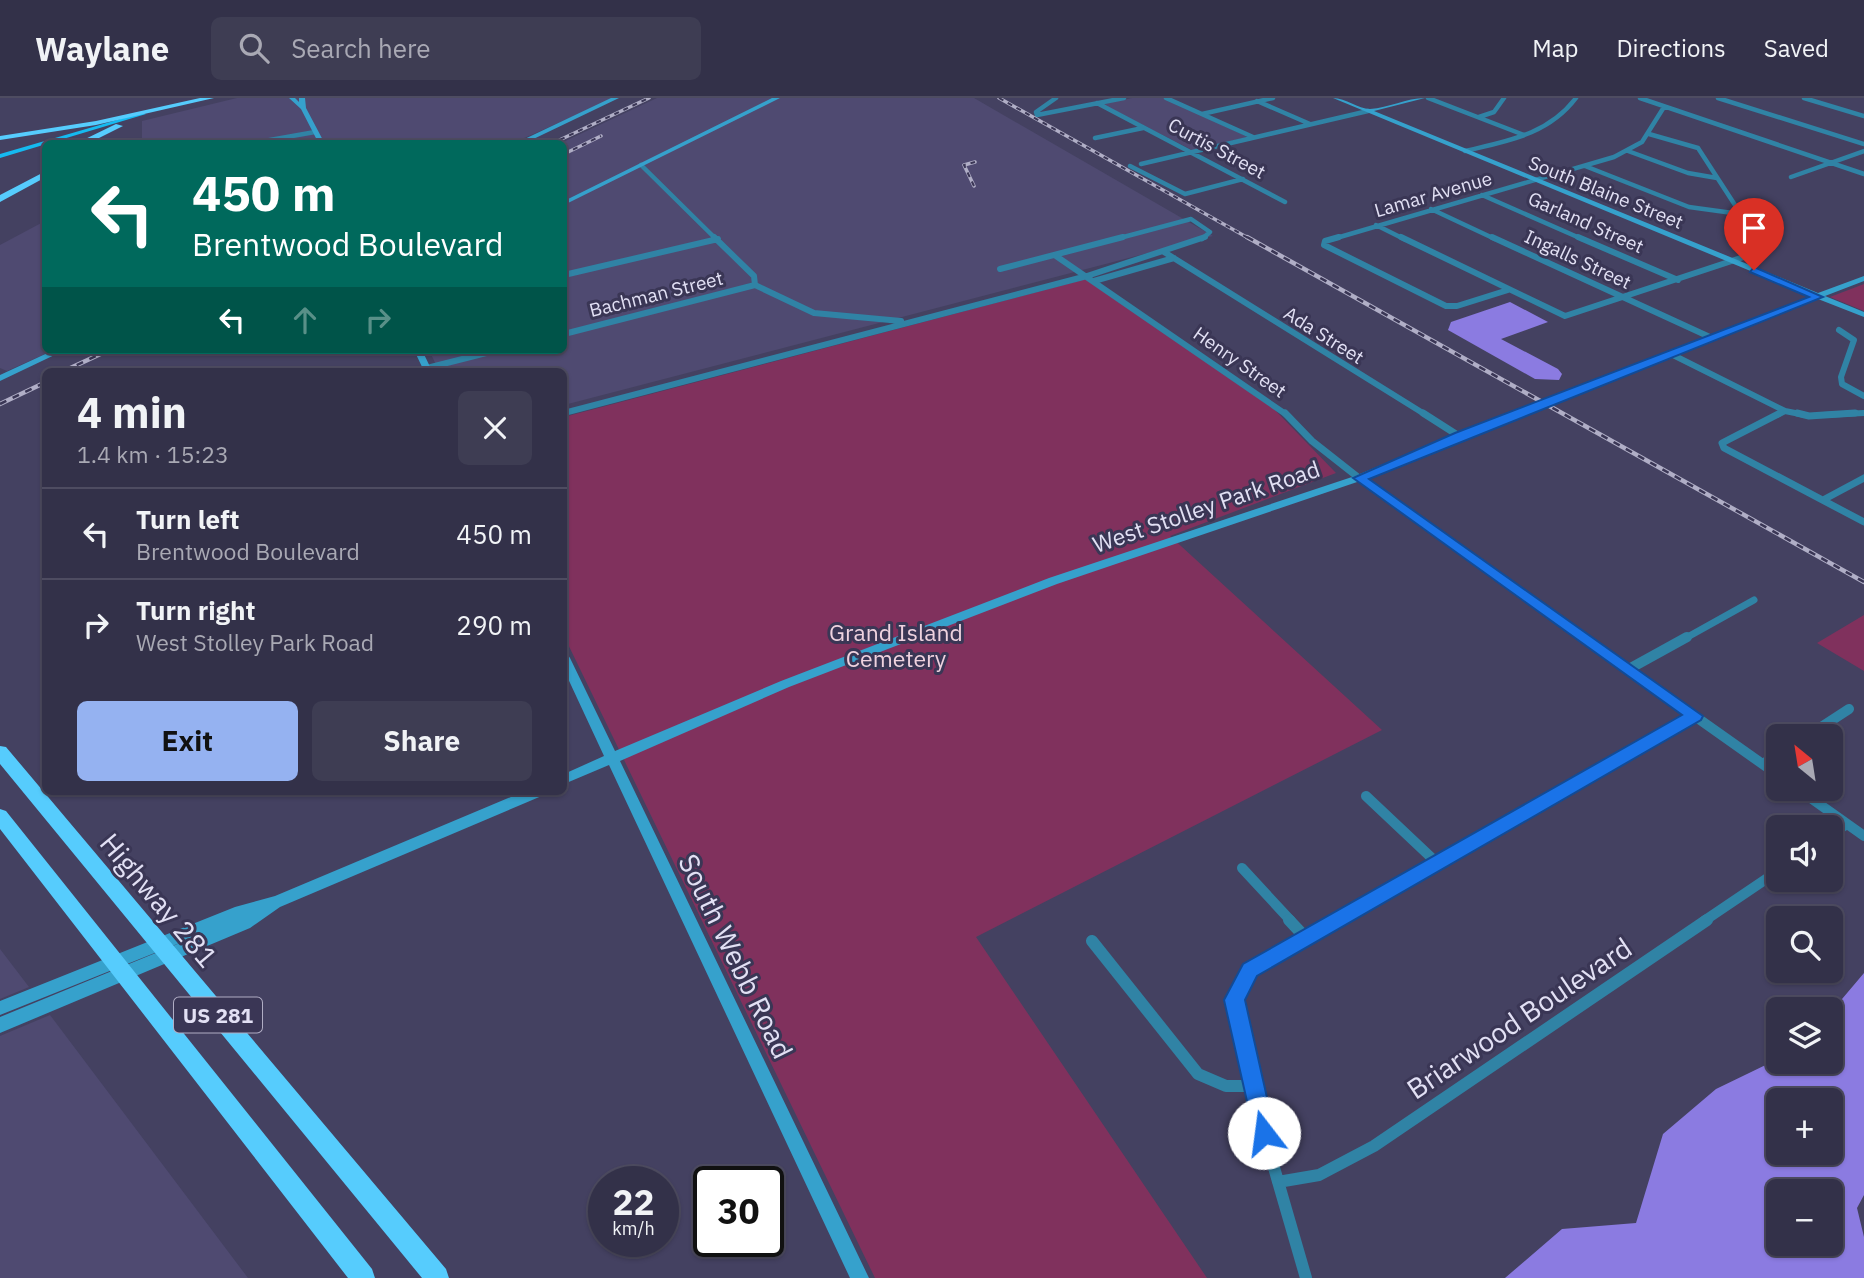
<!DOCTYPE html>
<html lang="en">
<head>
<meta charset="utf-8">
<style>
	body { margin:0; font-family:"IBM Plex Sans",sans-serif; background:#3e3d53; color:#f1f3f6; height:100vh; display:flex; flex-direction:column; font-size:26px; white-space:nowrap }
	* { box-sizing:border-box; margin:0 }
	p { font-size:23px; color:#a9a9b4 }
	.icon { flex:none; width:38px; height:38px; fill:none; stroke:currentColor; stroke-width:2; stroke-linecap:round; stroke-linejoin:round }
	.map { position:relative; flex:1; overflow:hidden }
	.details { position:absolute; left:42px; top:270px; width:525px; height:427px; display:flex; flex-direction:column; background:#333149; border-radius:10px; box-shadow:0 2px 5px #0004,0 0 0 2px #4e4c61 }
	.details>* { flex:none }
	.top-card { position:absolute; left:42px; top:42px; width:525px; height:214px; border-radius:10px; box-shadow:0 2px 5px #0004,0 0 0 2px #4e4c61; background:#00695c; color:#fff; overflow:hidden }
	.needle { width:46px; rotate:330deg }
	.buttons { position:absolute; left:1766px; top:626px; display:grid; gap:14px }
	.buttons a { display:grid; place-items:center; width:77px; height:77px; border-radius:10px; background:#333149; box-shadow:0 2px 5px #0004,0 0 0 2px #4e4c61; font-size:35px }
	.speed { position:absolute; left:588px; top:1068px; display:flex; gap:14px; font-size:35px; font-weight:700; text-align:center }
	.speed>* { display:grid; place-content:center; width:91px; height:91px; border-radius:50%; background:#333149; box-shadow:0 2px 5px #0004,0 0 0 2px #4e4c61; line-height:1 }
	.speed small { font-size:18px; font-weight:400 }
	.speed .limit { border:4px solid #111; border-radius:10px; background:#fff; color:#111 }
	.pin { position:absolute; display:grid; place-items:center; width:60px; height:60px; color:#fff; margin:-72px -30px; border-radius:50% 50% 50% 0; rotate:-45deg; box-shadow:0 0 7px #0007 }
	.pin .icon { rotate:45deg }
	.me { position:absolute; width:77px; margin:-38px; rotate:345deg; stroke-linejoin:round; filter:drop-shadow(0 0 5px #0008) }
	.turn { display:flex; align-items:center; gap:24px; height:147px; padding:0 35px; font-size:32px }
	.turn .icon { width:91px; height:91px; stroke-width:2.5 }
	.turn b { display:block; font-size:49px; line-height:60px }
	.lanes { display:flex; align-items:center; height:66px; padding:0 35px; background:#0003; justify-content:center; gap:35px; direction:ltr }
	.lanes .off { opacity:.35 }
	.round { display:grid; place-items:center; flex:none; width:74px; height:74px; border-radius:10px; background:#3e3d53 }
	.head { display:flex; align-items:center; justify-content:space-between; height:119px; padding:0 35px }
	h1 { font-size:42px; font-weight:800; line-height:52px }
	.primary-button { display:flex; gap:14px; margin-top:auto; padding:14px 35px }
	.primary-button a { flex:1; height:80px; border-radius:10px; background:#95b2f1; color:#111; font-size:28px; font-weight:800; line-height:80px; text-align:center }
	.primary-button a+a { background:#3e3d53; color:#f1f3f6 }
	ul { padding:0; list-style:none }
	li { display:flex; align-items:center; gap:21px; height:91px; padding:0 35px; border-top:2px solid #4e4c61 }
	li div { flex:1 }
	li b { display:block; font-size:26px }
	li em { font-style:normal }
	header { display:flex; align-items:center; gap:42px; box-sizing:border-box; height:98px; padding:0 35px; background:#333149; border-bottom:2px solid #4e4c61 }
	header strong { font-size:33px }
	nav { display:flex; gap:38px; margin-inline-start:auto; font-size:24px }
	.search { width:490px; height:63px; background:#3e3d53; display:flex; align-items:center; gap:18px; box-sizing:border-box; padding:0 24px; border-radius:10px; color:#a9a9b4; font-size:26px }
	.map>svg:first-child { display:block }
</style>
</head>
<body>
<header>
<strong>Waylane</strong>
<div class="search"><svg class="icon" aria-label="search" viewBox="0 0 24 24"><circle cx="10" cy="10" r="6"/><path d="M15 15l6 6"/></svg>Search here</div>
<nav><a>Map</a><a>Directions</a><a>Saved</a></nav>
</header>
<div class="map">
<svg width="1864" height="1180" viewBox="0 0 1864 1180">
	<rect width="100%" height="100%" fill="#444161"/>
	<!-- built -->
	<path fill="#4f4a71" d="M237 0H615L513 45 142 46V23Z
		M657 0H974L1213 138 564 307V273H439L429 252H564V46L561 45Z
		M1132 0H1164L1248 39 1192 52 1102 6Z
		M45 123 46 252H54L7 273 0 270V147Z
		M0 851 29 889 0 901Z
		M50 917 248 1180H0V938Z"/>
	<!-- green -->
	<path fill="#80315d" d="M1086 181 1274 311 1336 375 1170 438 1382 632 976 839 1207 1180H875L564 538V319Z
		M1864 186V213L1830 199Z
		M1864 517V573L1817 545Z"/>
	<!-- water -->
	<path fill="#8b7be1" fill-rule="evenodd" d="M1510 204 1548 224 1501 241 1558 271 1562 276 1559 282 1535 281 1448 232 1451 224Z
		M1864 875V1097L1857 1110 1864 1139V1180H1505L1562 1131 1636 1125 1663 1036 1716 991 1778 961V964H1830L1831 914ZM1778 1003H1830V1055H1778ZM1778 1094H1830V1146H1778Z"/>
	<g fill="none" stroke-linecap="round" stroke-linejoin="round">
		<!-- street-far4 -->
		<path stroke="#3083a5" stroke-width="4.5" d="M1166 0 1253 39
			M1428 0 1524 37
			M1640 0 1864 76
			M1718 0 1864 46
			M1804 0 1864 18
			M1257 3 1310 26
			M1097 5 1285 104
			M1202 16 1273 0
			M1037 17 1124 0
			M1037 17 1036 14 1056 0
			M1479 19 1494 14 1504 0
			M1649 36 1698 50 1757 141
			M1095 40 1143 30
			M247 46 315 34
			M1465 53C1507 43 1548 37 1576 0
			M1628 53 1688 75 1717 80
			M1141 66 1368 13
			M641 67 716 141
			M1130 68 1185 96 1243 81
			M1585 68 1689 109 1740 116
			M1791 79 1864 53
			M1482 97 1582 141
			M1431 111 1495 141
			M1376 127 1404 141
			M1116 141 1191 121 1210 134 1202 141
			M1333 141 1614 59 1642 44 1664 9"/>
		<!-- street-far3 -->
		<path stroke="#3083a5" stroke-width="6" d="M714 139 754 178 755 187
			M1339 139 1325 143 1324 147 1446 208H1457L1508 192
			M1401 139 1565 218 1759 154 1762 149 1755 139
			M1492 139 1712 240
			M1578 139 1678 182
			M1164 154 1426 317
			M1056 158 1287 317
			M1000 171 1123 139
			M564 177 718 141
			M1094 183 1174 160
			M755 187 814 215 901 223
			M1839 232 1854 242 1841 279 1842 286 1864 298
			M564 236 755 187
			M1671 256 1785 313
			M427 270 498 252
			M564 315 1087 178 1205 139
			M1777 317 1785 313 1805 317
			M1823 317 1864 315"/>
		<!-- street-far2 -->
		<path stroke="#3083a5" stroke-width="7" d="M1285 315 1312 343 1359 380 1586 541
			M1423 315 1459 338
			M1780 315 1722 345 1724 350 1864 424
			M1797 315 1809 318 1855 315
			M1823 402 1864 380
			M1684 541 1754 502"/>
		<!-- street-far1 -->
		<path stroke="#3083a5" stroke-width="10" d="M1583 539 1778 677
			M1629 571 1687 539
			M1806 639 1849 611
			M1763 666 1778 656
			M1798 691 1864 738
			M1366 698 1436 764
			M1830 737 1847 726
			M1242 770 1291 823
			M1330 823 1695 618
			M1704 823 1778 773"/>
		<!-- street -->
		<path stroke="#3083a5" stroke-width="12" d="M1289 822 1304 838
			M1092 843 1198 976 1226 988H1252
			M1278 1084 1319 1077 1374 1048 1707 822
			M1306 1180 1257 1011 1234 902 1250 872 1333 822"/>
		<!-- secondary -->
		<path fill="#36a1cc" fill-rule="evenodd" d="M289 0H295L299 4V0H305L306 10 325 46H319L301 11Z
			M611 0H619L523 46H514Z
			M772 0H780L564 107V103Z
			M1333 0C1346 0 1358 11 1370 11 1389 10 1406 0 1425 0L1374 13 1818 195 1864 178V183L1825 198 1864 214V219L1818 201 1462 340 1363 382 1057 486 789 589 620 663 869 1180H850L609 667 564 686V676L604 658 564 572V556L568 557 570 560 615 653 781 583 1049 480 1355 378 1456 336 1811 198Z
			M54 252H65L0 283V277Z
			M414 252H422L432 273H424Z
			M525 693H546L544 697 280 809 250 830 0 935V919L197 838 0 917V903L235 809 275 798Z"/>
		<!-- primary -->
		<path fill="#15baf0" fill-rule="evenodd" d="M141 15 146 16 0 60V56Z"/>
		<!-- highway -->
		<path fill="#56ccfd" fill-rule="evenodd" d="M200 0H214L96 27 0 42V38L96 23Z
			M116 26 123 28 87 46H75Z
			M46 73V79L0 104V97Z
			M0 648 6 649 446 1171 449 1180H422L0 666Z
			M0 711 6 713 372 1171 375 1180H348L0 731Z"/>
		<defs>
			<path id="rail-far1" d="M999 0 1250 141
				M551 46 649 0
				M564 56 601 38
				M974 88 964 67 975 64"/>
			<path id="rail" d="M1247 139 1864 484
				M64 273 109 252
				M0 306 46 284"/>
		</defs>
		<!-- rail-far1 casing -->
		<use href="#rail-far1" stroke="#b0aec6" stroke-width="3.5"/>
		<!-- rail casing -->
		<use href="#rail" stroke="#b0aec6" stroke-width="4.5"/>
		<!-- rail-far1 -->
		<use href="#rail-far1" stroke="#3a3655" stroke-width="2" stroke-dasharray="5" stroke-linecap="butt"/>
		<!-- rail -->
		<use href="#rail" stroke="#3a3655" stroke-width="2.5" stroke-dasharray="7" stroke-linecap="butt"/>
	</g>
	<!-- route -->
	<path fill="#1a73e8" stroke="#114b97" stroke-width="2" d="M1754 169 1823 199 1369 381 1703 618 1701 622 1257 878 1245 902 1275 1035 1272 1043 1264 1047 1256 1043 1224 902 1243 866 1682 617 1353 380 1455 335 1809 199 1750 174Z"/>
	<g text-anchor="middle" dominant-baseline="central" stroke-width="6" stroke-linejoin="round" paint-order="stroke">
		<!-- far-street labels -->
		<g font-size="19" fill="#e2e0f4" stroke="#3a3655">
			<text transform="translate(1217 50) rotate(28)">Curtis Street</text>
			<text transform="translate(1606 94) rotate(22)">South Blaine Street</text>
			<text transform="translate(1433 96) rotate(-16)">Lamar Avenue</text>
			<text transform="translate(1586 124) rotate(24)">Garland Street</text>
			<text transform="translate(1578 161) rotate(25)">Ingalls Street</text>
			<text transform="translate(656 196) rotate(-14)">Bachman Street</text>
			<text transform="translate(1324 237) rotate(32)">Ada Street</text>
			<text transform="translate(1240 264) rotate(35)">Henry Street</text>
		</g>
		<!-- shield labels -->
		<rect fill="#3a3655" stroke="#b0adc4" stroke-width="2" x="174" y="899.5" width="88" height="35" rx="5"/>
		<g font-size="21" font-weight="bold" fill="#e2e0f4">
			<text x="218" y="917">US 281</text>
		</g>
		<!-- street labels -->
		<g font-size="23" fill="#e2e0f4" stroke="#3a3655">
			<text transform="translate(1206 408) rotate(-19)">West Stolley Park Road</text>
		</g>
		<!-- park labels -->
		<g font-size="23" fill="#efd2df" stroke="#3a3655">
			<text x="896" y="534">Grand Island<tspan x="896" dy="26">Cemetery</tspan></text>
		</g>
		<!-- near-street labels -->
		<g font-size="28" fill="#e2e0f4" stroke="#3a3655">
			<text transform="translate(159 802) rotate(50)">Highway 281</text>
			<text transform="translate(736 858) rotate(64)">South Webb Road</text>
			<text transform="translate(1519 920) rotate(-34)">Briarwood Boulevard</text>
		</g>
	</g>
</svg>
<div class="buttons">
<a><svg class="needle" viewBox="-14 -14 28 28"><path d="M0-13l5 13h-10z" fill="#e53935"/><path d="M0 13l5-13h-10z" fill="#a9a9b4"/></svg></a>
<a><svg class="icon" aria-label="sound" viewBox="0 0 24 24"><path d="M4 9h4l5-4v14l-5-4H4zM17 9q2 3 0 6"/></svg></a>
<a><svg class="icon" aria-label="search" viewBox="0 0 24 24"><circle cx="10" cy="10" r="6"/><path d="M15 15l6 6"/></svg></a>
<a><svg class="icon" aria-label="layers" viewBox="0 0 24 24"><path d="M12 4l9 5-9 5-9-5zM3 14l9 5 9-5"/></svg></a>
<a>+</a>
<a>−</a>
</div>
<div class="speed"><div>22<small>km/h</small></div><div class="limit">30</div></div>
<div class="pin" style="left:1754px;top:172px;background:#d93025"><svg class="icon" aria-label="arrive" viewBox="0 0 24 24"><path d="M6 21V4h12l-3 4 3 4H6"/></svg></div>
<svg class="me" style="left:1264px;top:1035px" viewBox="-20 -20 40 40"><circle r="19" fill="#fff"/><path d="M0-13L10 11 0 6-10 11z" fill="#1a73e8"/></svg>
<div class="top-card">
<div class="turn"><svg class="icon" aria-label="left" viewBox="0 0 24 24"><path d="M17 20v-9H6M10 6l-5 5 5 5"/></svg><div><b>450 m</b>Brentwood Boulevard</div></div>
<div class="lanes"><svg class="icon" aria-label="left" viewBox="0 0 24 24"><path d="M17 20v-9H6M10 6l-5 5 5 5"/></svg><svg class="icon off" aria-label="ahead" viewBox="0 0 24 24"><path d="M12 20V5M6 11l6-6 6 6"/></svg><svg class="icon off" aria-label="right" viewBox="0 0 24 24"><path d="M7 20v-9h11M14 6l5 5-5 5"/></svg></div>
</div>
<section class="details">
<div class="head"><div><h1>4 min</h1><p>1.4 km · 15:23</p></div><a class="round"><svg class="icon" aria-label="close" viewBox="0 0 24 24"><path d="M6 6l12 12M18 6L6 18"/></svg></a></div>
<ul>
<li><svg class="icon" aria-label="left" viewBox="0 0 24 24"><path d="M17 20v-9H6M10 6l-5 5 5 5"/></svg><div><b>Turn left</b><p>Brentwood Boulevard</p></div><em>450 m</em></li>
<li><svg class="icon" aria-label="right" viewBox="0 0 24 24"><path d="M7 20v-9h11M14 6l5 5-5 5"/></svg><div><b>Turn right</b><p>West Stolley Park Road</p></div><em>290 m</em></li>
</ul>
<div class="primary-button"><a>Exit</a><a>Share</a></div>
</section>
</div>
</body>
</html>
